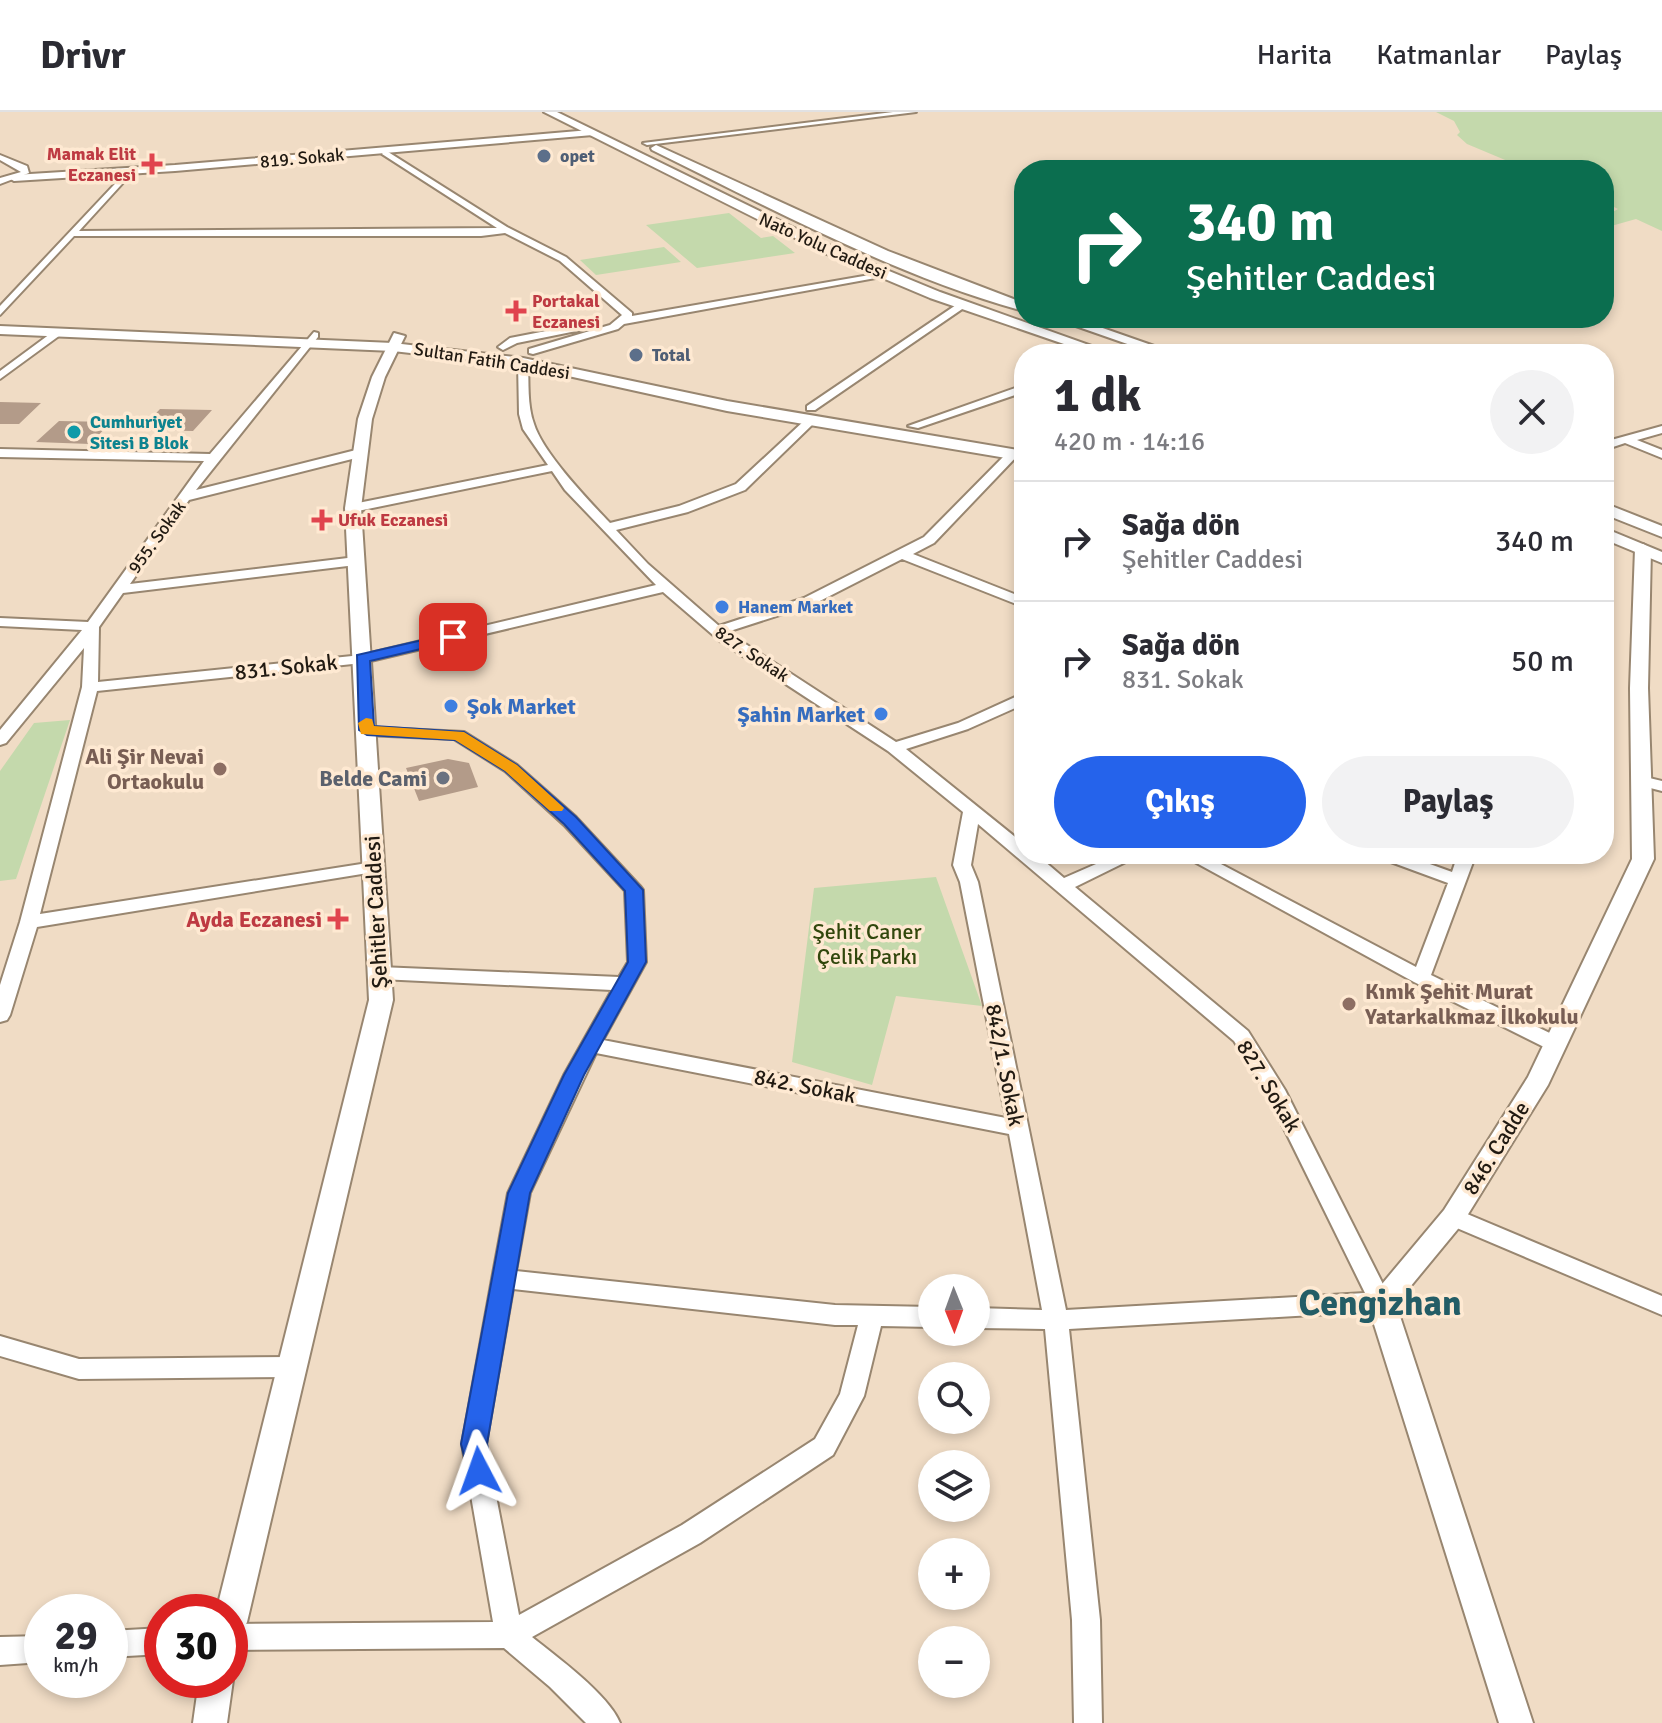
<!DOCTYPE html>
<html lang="tr">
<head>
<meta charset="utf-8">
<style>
	body { margin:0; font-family:Signika,sans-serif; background:#f2f2f3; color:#2b2b33; height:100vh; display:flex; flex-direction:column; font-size:30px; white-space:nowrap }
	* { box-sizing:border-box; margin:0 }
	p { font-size:26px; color:#7c7c81 }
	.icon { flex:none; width:44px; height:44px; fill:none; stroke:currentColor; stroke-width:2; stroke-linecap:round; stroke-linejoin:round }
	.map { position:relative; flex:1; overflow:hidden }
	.details { position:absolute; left:1014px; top:232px; width:600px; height:520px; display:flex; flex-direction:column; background:#fff; border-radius:32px; box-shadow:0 4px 12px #0003 }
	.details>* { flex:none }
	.hud { position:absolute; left:1014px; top:48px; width:600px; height:168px; border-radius:32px; box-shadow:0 4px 12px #0003; background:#0b6e4f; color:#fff; overflow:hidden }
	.needle { width:52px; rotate:179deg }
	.fabs { position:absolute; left:918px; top:1162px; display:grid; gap:16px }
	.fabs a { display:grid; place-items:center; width:72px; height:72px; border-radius:50%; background:#fff; box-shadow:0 4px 12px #0003; font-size:40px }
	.speed { position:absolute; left:24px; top:1482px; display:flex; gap:16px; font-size:40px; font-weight:700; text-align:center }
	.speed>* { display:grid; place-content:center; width:104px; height:104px; border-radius:50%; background:#fff; box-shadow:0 4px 12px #0003; line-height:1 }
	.speed small { font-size:20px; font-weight:400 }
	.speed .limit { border:12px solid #d22; background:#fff; color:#111 }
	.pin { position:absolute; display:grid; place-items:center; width:68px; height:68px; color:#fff; margin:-34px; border-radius:16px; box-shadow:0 4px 12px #0006 }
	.me { position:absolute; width:88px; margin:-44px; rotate:356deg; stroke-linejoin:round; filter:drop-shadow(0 0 6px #0008) }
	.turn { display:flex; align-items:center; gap:28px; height:168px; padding:0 40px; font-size:36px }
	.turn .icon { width:104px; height:104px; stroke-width:2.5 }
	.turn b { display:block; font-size:56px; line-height:68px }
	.round { display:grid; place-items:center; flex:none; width:84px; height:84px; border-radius:42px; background:#f2f2f3 }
	.overview { display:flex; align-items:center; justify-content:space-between; height:136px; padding:0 40px }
	h1 { font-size:48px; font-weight:800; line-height:60px }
	.button { display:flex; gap:16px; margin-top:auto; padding:16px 40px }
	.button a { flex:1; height:92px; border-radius:48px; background:#2563eb; color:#fff; font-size:32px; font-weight:800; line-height:92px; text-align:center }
	.button a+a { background:#f2f2f3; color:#2b2b33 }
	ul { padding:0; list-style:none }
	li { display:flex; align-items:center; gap:24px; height:120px; padding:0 40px; border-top:2px solid #e1e1e2 }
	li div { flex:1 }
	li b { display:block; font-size:30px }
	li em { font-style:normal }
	header { display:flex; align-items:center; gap:48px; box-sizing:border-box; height:112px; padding:0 40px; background:#fff; border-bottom:2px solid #e1e1e2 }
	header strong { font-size:38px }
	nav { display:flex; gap:44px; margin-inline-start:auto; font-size:28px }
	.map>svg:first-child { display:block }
</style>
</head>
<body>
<header>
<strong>Drivr</strong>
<nav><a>Harita</a><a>Katmanlar</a><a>Paylaş</a></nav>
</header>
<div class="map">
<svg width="1662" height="1611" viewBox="0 0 1662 1611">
	<rect width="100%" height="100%" fill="#f0dcc5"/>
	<!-- green -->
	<path fill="#c4d9ac" d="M1436 0H1662V119L1636 107 1604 116V105L1618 97 1604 90V58H1529L1467 32 1457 23 1460 20 1454 9Z
		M729 101 761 126 773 124 795 141 697 156 646 113Z
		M664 135 681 150 596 163 580 148Z
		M70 608 16 767 0 769V659L34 611Z
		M936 765 982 894 896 884 872 973 792 950 814 776Z"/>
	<!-- building -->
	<path fill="#b39b89" d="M0 290 41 291 19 312H0Z
		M160 297 212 298 193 319 140 318Z
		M59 309 111 310 90 332 36 330Z
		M448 647 469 651 478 675 419 689 406 656Z"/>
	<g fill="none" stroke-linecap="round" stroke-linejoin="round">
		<defs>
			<path id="minor" d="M893 0H916L647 33 643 31Z
				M385 38 507 115 566 145 632 201V204L887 160 892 163 624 212 618 217 533 242 529 241V237L610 213 622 203 560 149 505 121 481 124H74L0 203V194L128 58 131 62 79 119 497 116 382 42Z
				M0 43 27 54 29 61 0 72V66L21 60 0 48Z
				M959 191 968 193 815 298H807V294Z
				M577 213 582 216 581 218 517 231 503 238 498 235 510 226Z
				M54 219 63 221 0 267V259Z
				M314 220 318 221V225L196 378 356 338 362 342 360 345 189 388 130 472 356 445 363 449 356 453 123 481 99 515 98 570 362 543 656 473 565 378 552 359 353 400 347 396 353 392 548 353 523 317 519 302 518 250 523 247 528 250C529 270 527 293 534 312 543 341 589 389 610 411L679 394 736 372 805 308H813V312L745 378 688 400 616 418 648 452 719 514 804 486 924 425 1009 339 1019 342 934 431 913 442 1024 486V495L902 447 814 492 727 520 896 630 958 611 1024 581V592L968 617 906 637 1024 732V742H1036L1064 766 1119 742H1142L1075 775 1248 919 1285 978 1392 1190 1389 1197 1381 1199 1069 1217 1100 1508 1102 1611H1074L1072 1508 1045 1217 976 1216V1196L1042 1198 1009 1022 596 941 530 1081 516 1159 835 1193 932 1195V1215L881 1214 864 1284 833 1343 700 1431 532 1525C557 1545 609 1583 620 1611H586L550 1575 504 1536 230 1538V1512L493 1510 462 1332 492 1167 508 1081 564 963 612 878 380 867 371 861 380 855 619 865 628 850 625 779 564 713 505 659 454 627 367 623 361 621 359 618 361 615 464 620 517 653 576 705 640 774 643 778 646 850 603 928 1006 1006 960 770 953 753 963 700 888 639 720 529 663 480 362 551 97 579 40 802 374 750 383 755 374 760 37 815 10 903 7 908 0 910V873L20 810 82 575 84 536 6 631 0 633V618L82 518 0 514V506L88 510 204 349 0 345V337L210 342ZM978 712 1234 929 1266 980 1365 1181 1066 1198 978 770 971 753ZM513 1177 835 1213H858L840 1282 815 1327 682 1413 519 1503 486 1332Z
				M1024 273V280L918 316 908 314Z
				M1662 314V321L1637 328 1662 338V346L1625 331 1604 338V330Z
				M1641 664 1662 669V679L1635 672 1633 669Z
				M1180 742H1202L1416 855 1448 771 1380 746 1377 742H1402L1452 760 1458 742H1476L1431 863 1562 927 1565 932 1562 937H1548L1414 870Z
				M1453 1096 1662 1184V1203L1445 1111 1442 1105 1445 1099Z
				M0 1224 79 1247 292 1245 300 1248 304 1255 300 1262 292 1265 79 1267 0 1244Z
				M162 1516V1542L110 1545V1519Z
				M42 1524V1550L0 1553V1525Z"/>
			<path id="tertiary" d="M590 18 593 23 175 59 14 69 9 66 14 63 175 53Z
				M394 221 405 224 385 265 372 307 361 396 393 888 247 1510 242 1521 230 1526V1500H216L369 888 345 396 358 307 372 265Z
				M1643 432 1651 437 1648 576 1654 747 1548 973 1462 1112 1396 1192 1533 1611H1499L1367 1190 1444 1098 1528 965 1632 747 1630 576 1635 437Z
				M230 1561 233 1568 227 1611H193L199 1568H230Z"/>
			<path id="secondary" d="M544 0H557L843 140 940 180 1114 242H1093L930 186 835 146Z
				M656 33 888 139 1024 191V199C900 166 768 95 652 38L651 36Z
				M1053 206H1074L1177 242H1156Z
				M0 214 393 231 523 246 727 289 1024 339V349L727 299 523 254 393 239 0 222Z
				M1604 391 1662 414V425L1604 402Z
				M1604 416 1662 440V451L1604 427Z"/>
		</defs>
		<!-- minor casing -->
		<use href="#minor" stroke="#988670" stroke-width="4"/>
		<!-- tertiary casing -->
		<use href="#tertiary" stroke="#988670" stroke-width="4"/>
		<!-- secondary casing -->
		<use href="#secondary" stroke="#988670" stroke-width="4"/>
		<!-- minor -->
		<use href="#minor" fill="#fff" fill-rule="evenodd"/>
		<!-- tertiary -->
		<use href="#tertiary" fill="#fff" fill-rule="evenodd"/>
		<!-- secondary -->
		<use href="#secondary" fill="#fff" fill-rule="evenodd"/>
	</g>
	<!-- route -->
	<path fill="#2563eb" stroke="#184099" stroke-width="2" d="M453 521 461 525 459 528 370 549 374 614 464 620 517 653 576 705 643 778 646 850 584 963 530 1081 487 1332 492 1359 488 1367 479 1371 470 1367 461 1332 508 1081 564 963 628 850 625 779 564 712 505 659 455 628 367 623 359 618 357 543Z"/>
	<!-- slow -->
	<path fill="#f59e0b" d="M366 606 372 607 374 614 464 620 517 653 564 696 562 699H550L505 659 455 628 361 622 358 611Z"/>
	<!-- markers -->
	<g fill="#5c6f8a" stroke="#fee9d2" stroke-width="3">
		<circle cx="544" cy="44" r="8"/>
		<circle cx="636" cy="243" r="8"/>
	</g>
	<g fill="#e0444e" stroke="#fee9d2" stroke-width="3">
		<path d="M148 40h8v8h8v8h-8v8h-8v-8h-8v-8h8z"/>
		<path d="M512 187h8v8h8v8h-8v8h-8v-8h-8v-8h8z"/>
		<path d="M318 396h8v8h8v8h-8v8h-8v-8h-8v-8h8z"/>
		<path d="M334 795h8v8h8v8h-8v8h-8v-8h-8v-8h8z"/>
	</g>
	<circle fill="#0f9aa8" stroke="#fee9d2" stroke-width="3" cx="74" cy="320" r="8"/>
	<g fill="#3f7fe0" stroke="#fee9d2" stroke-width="3">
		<circle cx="722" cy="495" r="8"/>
		<circle cx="451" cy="594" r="8"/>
		<circle cx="881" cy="602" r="8"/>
	</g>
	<g fill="#8d6e63" stroke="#fee9d2" stroke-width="3">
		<circle cx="220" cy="657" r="8"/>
		<circle cx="1349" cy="892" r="8"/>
	</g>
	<circle fill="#6b7280" stroke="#fee9d2" stroke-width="3" cx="443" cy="666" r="8"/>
	<g text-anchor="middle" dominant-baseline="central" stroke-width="7" stroke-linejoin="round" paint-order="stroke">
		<!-- far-health labels -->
		<g font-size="18" font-weight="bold" fill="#be3a42" stroke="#fee9d2" text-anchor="start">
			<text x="136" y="42" text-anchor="end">Mamak Elit<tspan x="136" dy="21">Eczanesi</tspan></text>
			<text x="532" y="189">Portakal<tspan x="532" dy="21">Eczanesi</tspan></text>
			<text x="338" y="408">Ufuk Eczanesi</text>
		</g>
		<!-- far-service labels -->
		<g font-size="18" font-weight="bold" fill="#4e5e75" stroke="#fee9d2" text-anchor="start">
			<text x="560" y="44">opet</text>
			<text x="652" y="243">Total</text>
		</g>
		<!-- far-street labels -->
		<g font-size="18" fill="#211a12" stroke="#fee9d2">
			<text transform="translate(302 46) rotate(-5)">819. Sokak</text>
			<text transform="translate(823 134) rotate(24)">Nato Yolu Caddesi</text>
			<text transform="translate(492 249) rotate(9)">Sultan Fatih Caddesi</text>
			<text transform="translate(157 425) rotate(-54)">955. Sokak</text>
			<text transform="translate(752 542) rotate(34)">827. Sokak</text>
		</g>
		<!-- far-culture labels -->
		<g font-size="18" font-weight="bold" fill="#0d838f" stroke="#fee9d2" text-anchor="start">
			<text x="90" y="310">Cumhuriyet<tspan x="90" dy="21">Sitesi B Blok</tspan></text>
		</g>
		<!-- far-shop labels -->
		<g font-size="18" font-weight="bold" fill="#366cbe" stroke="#fee9d2" text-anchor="start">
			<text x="738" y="495">Hanem Market</text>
		</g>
		<!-- street labels -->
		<g font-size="22" fill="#211a12" stroke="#fee9d2">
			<text transform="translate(286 555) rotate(-6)">831. Sokak</text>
			<text transform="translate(376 800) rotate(-93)">Şehitler Caddesi</text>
			<text transform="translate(1005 953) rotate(79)">842/1. Sokak</text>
			<text transform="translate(805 974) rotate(11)">842. Sokak</text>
			<text transform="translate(1269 974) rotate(59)">827. Sokak</text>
			<text transform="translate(1496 1036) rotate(-58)">846. Cadde</text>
		</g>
		<!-- shop labels -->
		<g font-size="22" font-weight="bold" fill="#366cbe" stroke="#fee9d2" text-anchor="start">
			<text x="467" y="594">Şok Market</text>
			<text x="865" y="602" text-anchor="end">Şahin Market</text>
		</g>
		<!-- education labels -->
		<g font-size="22" font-weight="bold" fill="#785e54" stroke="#fee9d2" text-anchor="end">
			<text x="204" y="644">Ali Şir Nevai<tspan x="204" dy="25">Ortaokulu</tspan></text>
			<text x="1365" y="879" text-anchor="start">Kınık Şehit Murat<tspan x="1365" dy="25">Yatarkalkmaz İlkokulu</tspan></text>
		</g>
		<!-- worship labels -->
		<g font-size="22" font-weight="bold" fill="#5b616d" stroke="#fee9d2" text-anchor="end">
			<text x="427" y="666">Belde Cami</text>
		</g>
		<!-- health labels -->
		<g font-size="22" font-weight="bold" fill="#be3a42" stroke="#fee9d2" text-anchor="end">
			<text x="322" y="807">Ayda Eczanesi</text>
		</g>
		<!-- park labels -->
		<g font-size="22" fill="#31470c" stroke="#fee9d2">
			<text x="867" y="819">Şehit Caner<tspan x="867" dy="25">Çelik Parkı</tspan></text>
		</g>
		<!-- near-district labels -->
		<g font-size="36" font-weight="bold" fill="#245d66" stroke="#fee9d2">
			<text x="1380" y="1191">Cengizhan</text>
		</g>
	</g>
</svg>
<div class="fabs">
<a><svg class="needle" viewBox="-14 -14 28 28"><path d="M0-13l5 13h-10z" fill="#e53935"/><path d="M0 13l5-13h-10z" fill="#7c7c81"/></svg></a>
<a><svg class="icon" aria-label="search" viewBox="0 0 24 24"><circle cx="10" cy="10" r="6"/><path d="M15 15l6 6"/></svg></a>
<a><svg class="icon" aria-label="layers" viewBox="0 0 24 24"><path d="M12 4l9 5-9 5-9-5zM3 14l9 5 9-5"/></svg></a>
<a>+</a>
<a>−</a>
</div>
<div class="speed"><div>29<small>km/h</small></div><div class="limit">30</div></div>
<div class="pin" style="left:453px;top:525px;background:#d93025"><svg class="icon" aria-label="arrive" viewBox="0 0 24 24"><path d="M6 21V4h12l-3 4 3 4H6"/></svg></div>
<svg class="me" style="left:479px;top:1359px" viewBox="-20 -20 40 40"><path d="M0-17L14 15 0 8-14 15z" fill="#2563eb" stroke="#fff" stroke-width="4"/></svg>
<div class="hud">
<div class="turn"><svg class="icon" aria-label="right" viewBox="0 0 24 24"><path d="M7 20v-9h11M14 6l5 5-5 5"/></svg><div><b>340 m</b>Şehitler Caddesi</div></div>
</div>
<section class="details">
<div class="overview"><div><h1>1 dk</h1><p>420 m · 14:16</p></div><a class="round"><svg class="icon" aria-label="close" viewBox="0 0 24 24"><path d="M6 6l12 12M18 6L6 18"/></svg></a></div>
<ul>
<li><svg class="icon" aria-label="right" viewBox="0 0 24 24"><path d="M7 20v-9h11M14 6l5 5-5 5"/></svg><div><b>Sağa dön</b><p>Şehitler Caddesi</p></div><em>340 m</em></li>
<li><svg class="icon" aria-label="right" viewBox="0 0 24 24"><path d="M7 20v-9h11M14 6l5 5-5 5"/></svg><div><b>Sağa dön</b><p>831. Sokak</p></div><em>50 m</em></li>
</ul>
<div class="button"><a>Çıkış</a><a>Paylaş</a></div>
</section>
</div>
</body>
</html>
